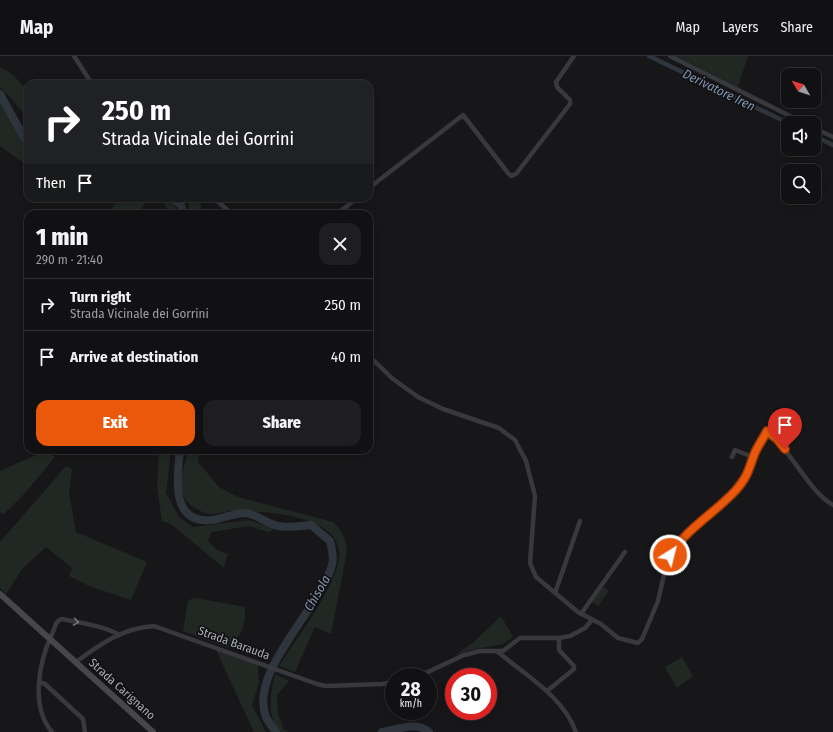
<!DOCTYPE html>
<html lang="en">
<head>
<meta charset="utf-8">
<style>
	body { margin:0; font-family:"Fira Sans Condensed",sans-serif; background:#1e1e20; color:#f1f3f6; height:100vh; display:flex; flex-direction:column; font-size:15px; white-space:nowrap }
	* { box-sizing:border-box; margin:0 }
	p { font-size:13px; color:#9c9d9f }
	.icon { flex:none; width:22px; height:22px; fill:none; stroke:currentColor; stroke-width:2; stroke-linecap:round; stroke-linejoin:round }
	.map { position:relative; flex:1; overflow:hidden }
	.details { position:absolute; left:24px; top:154px; width:349px; height:244px; display:flex; flex-direction:column; background:#111012; border-radius:12px; box-shadow:0 2px 10px #0003,0 0 0 1px #303032 }
	.details>* { flex:none }
	.hud { position:absolute; left:24px; top:24px; width:349px; height:122px; border-radius:12px; box-shadow:0 2px 10px #0003,0 0 0 1px #303032; background:#202124; color:#fff; overflow:hidden }
	.needle { width:26px; rotate:309deg }
	.buttons { position:absolute; left:781px; top:12px; display:grid; gap:8px }
	.buttons a { display:grid; place-items:center; width:40px; height:40px; border-radius:8px; background:#111012; box-shadow:0 2px 10px #0003,0 0 0 1px #303032; font-size:20px }
	.speed { position:absolute; left:385px; top:612px; display:flex; gap:8px; font-size:20px; font-weight:700; text-align:center }
	.speed>* { display:grid; place-content:center; width:52px; height:52px; border-radius:50%; background:#111012; box-shadow:0 2px 10px #0003,0 0 0 1px #303032; line-height:1 }
	.speed small { font-size:10px; font-weight:400 }
	.speed .limit { border:6px solid #d22; background:#fff; color:#111 }
	.pin { position:absolute; display:grid; place-items:center; width:34px; height:34px; color:#fff; margin:-41px -17px; border-radius:50% 50% 50% 0; rotate:-45deg; box-shadow:0 0 4px #0007 }
	.pin .icon { rotate:45deg }
	.me { position:absolute; width:44px; margin:-22px; rotate:36deg; stroke-linejoin:round; filter:drop-shadow(0 0 3px #0008) }
	.turn { display:flex; align-items:center; gap:14px; height:84px; padding:0 12px; font-size:18px }
	.turn .icon { width:52px; height:52px; stroke-width:2.5 }
	.turn b { display:block; font-size:28px; line-height:34px }
	.then { display:flex; align-items:center; height:38px; padding:0 12px; background:#0003; gap:8px; font-size:15px }
	.round { display:grid; place-items:center; flex:none; width:42px; height:42px; border-radius:12px; background:#1e1e20 }
	.head { display:flex; align-items:center; justify-content:space-between; height:68px; padding:0 12px }
	h1 { font-size:24px; font-weight:800; line-height:30px }
	.action { display:flex; gap:8px; margin-top:auto; padding:8px 12px }
	.action a { flex:1; height:46px; border-radius:12px; background:#ea580c; color:#fff; font-size:16px; font-weight:800; line-height:46px; text-align:center }
	.action a+a { background:#1e1e20; color:#f1f3f6 }
	ul { padding:0; list-style:none }
	li { display:flex; align-items:center; gap:12px; height:52px; padding:0 12px; border-top:1px solid #303032 }
	li div { flex:1 }
	li b { display:block; font-size:15px }
	li em { font-style:normal }
	header { display:flex; align-items:center; gap:24px; box-sizing:border-box; height:56px; padding:0 20px; background:#111012; border-bottom:1px solid #303032 }
	header strong { font-size:19px }
	nav { display:flex; gap:22px; margin-inline-start:auto; font-size:14px }
	.map>svg:first-child { display:block }
</style>
</head>
<body>
<header>
<strong>Map</strong>
<nav><a>Map</a><a>Layers</a><a>Share</a></nav>
</header>
<div class="map">
<svg width="833" height="676" viewBox="0 0 833 676">
	<rect width="100%" height="100%" fill="#171618"/>
	<!-- green -->
	<path fill="#212823" d="M676 0H748L738 31Z
		M0 11 12 18 28 35V64L11 42 0 31Z
		M0 39 19 81 28 90V110L0 90Z
		M119 142H148L138 158H108Z
		M156 142H166L176 152V158H170L165 149Z
		M184 142H198L200 144 202 158H188L189 147Z
		M159 394H171L166 437 179 461 193 471 249 464 274 473 268 476 249 470 212 476 208 485 217 494 228 498 224 512 171 468 162 465 157 432Z
		M188 394H200L198 406 219 431 238 441 333 466C343 475 346 482 347 495L331 578 315 571 295 616 279 610C297 582 329 540 338 508 351 459 267 455 235 455 227 454 217 459 208 458 198 455 188 449 183 439 177 425 186 407 188 394Z
		M45 395 55 401 26 436 3 459 0 456V415Z
		M66 410 72 413 69 436 76 476 147 506 131 544 89 530 69 520 72 512 46 491 23 512 6 538 0 532V486Z
		M603 531 609 535 598 550 592 546Z
		M196 542 245 551C246 569 242 579 228 592L183 575 188 544Z
		M501 560 513 581 503 588 470 594 454 600 475 585Z
		M215 592 258 609 259 627 252 649 266 676H254Z
		M682 601 693 620 677 632 665 611Z
		M275 618 289 625 277 639 278 658 284 674 289 676H281C265 661 271 637 275 618Z"/>
	<g fill="none" stroke-linecap="round" stroke-linejoin="round">
		<!-- canal -->
		<path stroke="#2f353d" stroke-width="4.5" d="M649 0 788 67
			M814 80 833 89"/>
		<!-- river -->
		<path stroke="#2f353d" stroke-width="8" d="M0 38 23 80 28 87
			M171 142 181 149 183 158
			M180 394C177 420 170 468 211 464 222 463 236 456 247 457 258 459 267 468 278 470 289 472 300 470 311 469L330 485C332 493 334 502 332 509 321 552 248 615 266 661 268 666 273 671 276 676
			M382 676C398 673 416 665 429 676"/>
		<!-- street -->
		<path stroke="#38383d" stroke-width="4.5" d="M74 0 92 28
			M670 0 804 67
			M814 72 833 81
			M369 132 463 59 508 117 511 120 516 118 570 48V44L557 31 556 26 574 0
			M214 142 232 158
			M337 158 357 142
			M369 300 393 323 418 341 443 353 499 372 515 384 526 405 535 440 530 507 536 521 578 556 601 568 618 582 638 587 642 583 658 545 666 510 670 499 682 482 735 435 743 425 751 413 754 398 767 375C791 394 809 436 833 449
			M732 401 735 394 753 401
			M555 537 580 465
			M581 558 625 496
			M498 596C525 619 563 640 576 676
			M76 606C100 588 123 572 154 570L317 628 326 630 382 628 394 626
			M412 621 428 616 464 599 480 595H503L520 582H559L570 580 585 572 592 564
			M39 626 45 628 83 663 85 676
			M547 635 574 613V610L559 594V582
			M52 676C30 650 39 606 52 578 55 572 55 565 62 563 81 567 100 569 118 578"/>
		<!-- secondary -->
		<path stroke="#46464d" stroke-width="6" d="M0 538 153 676"/>
	</g>
	<!-- one-way arrows -->
	<defs><path id="oneway-chevron" d="M-2-3.5L2.5 0L-2 3.5" fill="none" stroke-width="1.6" stroke-linecap="round" stroke-linejoin="round"/></defs>
	<use stroke="#767880" href="#oneway-chevron" transform="translate(76 566) rotate(9)"/>
	<g fill="none" stroke-linecap="round" stroke-linejoin="round">
		<defs>
			<path id="route" d="M670 499C687 472 715 457 736 434 748 420 748 415 754 399 757 391 763 383 767 375L777 383 785 393"/>
		</defs>
		<!-- route casing -->
		<use href="#route" stroke="#983908" stroke-width="10"/>
		<!-- route -->
		<use href="#route" stroke="#ea580c" stroke-width="7"/>
	</g>
	<g text-anchor="middle" dominant-baseline="central" stroke-width="3.5" stroke-linejoin="round" paint-order="stroke">
		<!-- street labels -->
		<g font-size="12" fill="#a9acb7" stroke="#121113">
			<text transform="translate(234 587) rotate(20)">Strada Barauda</text>
			<text transform="translate(122 633) rotate(42)">Strada Carignano</text>
		</g>
		<!-- water labels -->
		<g font-size="13" font-style="italic" fill="#8394af" stroke="#121113">
			<text transform="translate(719 34) rotate(26)">Derivatore Iren</text>
			<text transform="translate(317 537) rotate(-60)">Chisola</text>
		</g>
	</g>
</svg>
<div class="buttons">
<a><svg class="needle" viewBox="-14 -14 28 28"><path d="M0-13l5 13h-10z" fill="#e53935"/><path d="M0 13l5-13h-10z" fill="#9c9d9f"/></svg></a>
<a><svg class="icon" aria-label="sound" viewBox="0 0 24 24"><path d="M4 9h4l5-4v14l-5-4H4zM17 9q2 3 0 6"/></svg></a>
<a><svg class="icon" aria-label="search" viewBox="0 0 24 24"><circle cx="10" cy="10" r="6"/><path d="M15 15l6 6"/></svg></a>
</div>
<div class="speed"><div>28<small>km/h</small></div><div class="limit">30</div></div>
<div class="pin" style="left:785px;top:393px;background:#d93025"><svg class="icon" aria-label="arrive" viewBox="0 0 24 24"><path d="M6 21V4h12l-3 4 3 4H6"/></svg></div>
<svg class="me" style="left:670px;top:499px" viewBox="-20 -20 40 40"><circle r="17" fill="#ea580c" stroke="#fff" stroke-width="3"/><path d="M0-11L8 9 0 5-8 9z" fill="#fff"/></svg>
<div class="hud">
<div class="turn"><svg class="icon" aria-label="right" viewBox="0 0 24 24"><path d="M7 20v-9h11M14 6l5 5-5 5"/></svg><div><b>250 m</b>Strada Vicinale dei Gorrini</div></div>
<div class="then">Then<svg class="icon" aria-label="arrive" viewBox="0 0 24 24"><path d="M6 21V4h12l-3 4 3 4H6"/></svg></div>
</div>
<section class="details">
<div class="head"><div><h1>1 min</h1><p>290 m · 21:40</p></div><a class="round"><svg class="icon" aria-label="close" viewBox="0 0 24 24"><path d="M6 6l12 12M18 6L6 18"/></svg></a></div>
<ul>
<li><svg class="icon" aria-label="right" viewBox="0 0 24 24"><path d="M7 20v-9h11M14 6l5 5-5 5"/></svg><div><b>Turn right</b><p>Strada Vicinale dei Gorrini</p></div><em>250 m</em></li>
<li><svg class="icon" aria-label="arrive" viewBox="0 0 24 24"><path d="M6 21V4h12l-3 4 3 4H6"/></svg><div><b>Arrive at destination</b></div><em>40 m</em></li>
</ul>
<div class="action"><a>Exit</a><a>Share</a></div>
</section>
</div>
</body>
</html>
